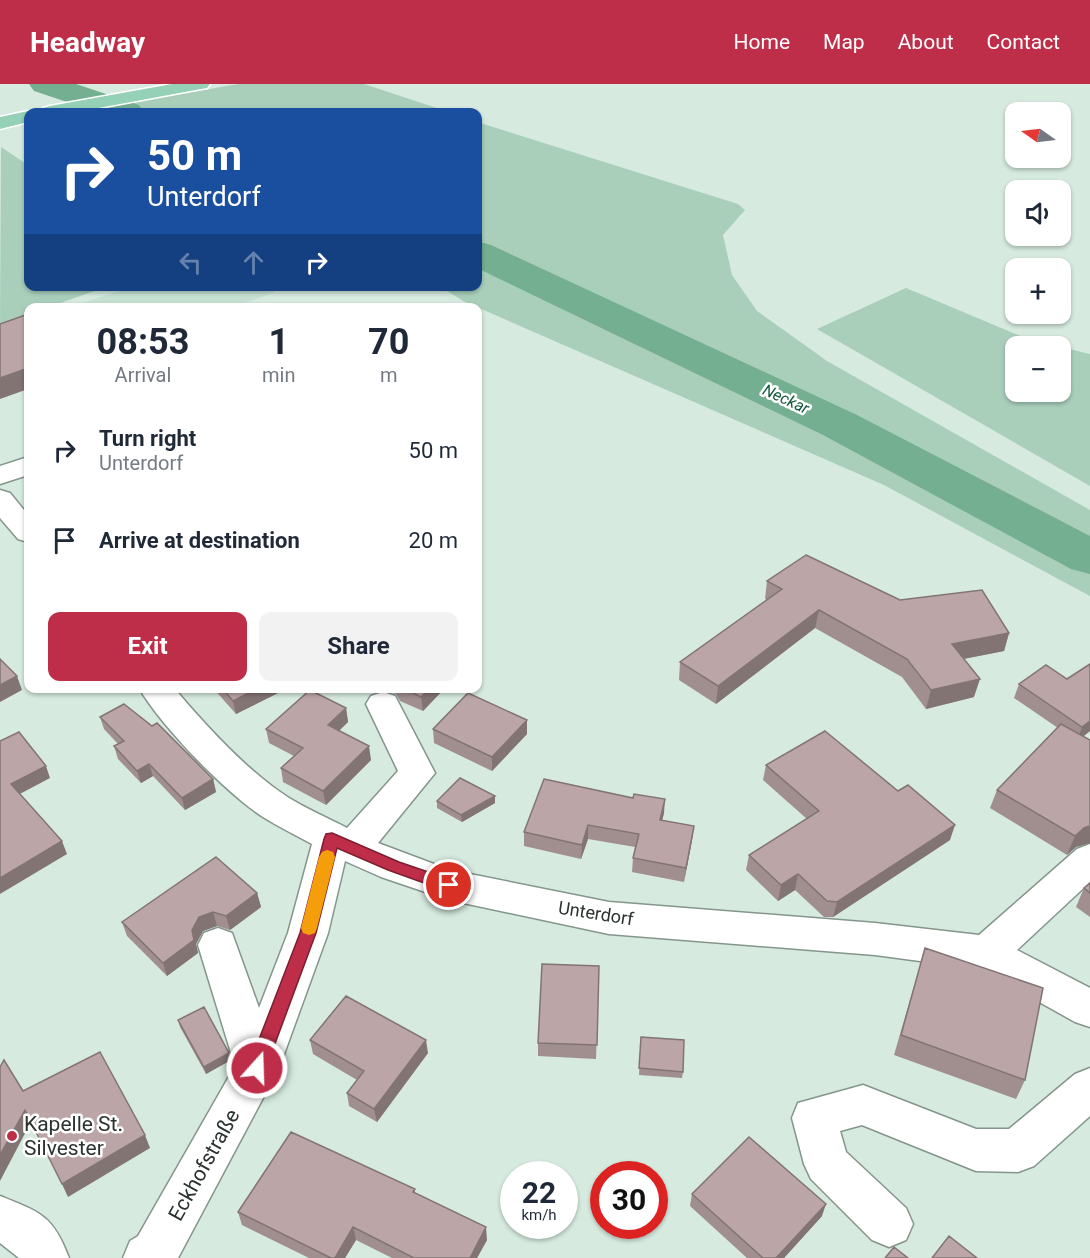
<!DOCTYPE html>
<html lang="en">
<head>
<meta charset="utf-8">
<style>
	body { margin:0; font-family:Roboto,sans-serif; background:#f2f2f3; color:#1f2937; height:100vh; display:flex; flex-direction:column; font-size:22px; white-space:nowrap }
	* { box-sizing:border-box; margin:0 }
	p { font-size:20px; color:#747a83 }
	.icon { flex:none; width:33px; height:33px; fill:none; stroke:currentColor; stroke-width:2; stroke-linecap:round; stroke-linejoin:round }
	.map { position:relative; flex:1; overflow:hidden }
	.panel { position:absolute; left:24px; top:219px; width:458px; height:390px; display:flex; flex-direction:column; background:#fff; border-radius:12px; box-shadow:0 2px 4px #0004 }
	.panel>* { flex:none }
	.banner { position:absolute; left:24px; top:24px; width:458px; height:183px; border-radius:12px; box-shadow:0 2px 4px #0004; background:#1a4fa0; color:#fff; overflow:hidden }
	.needle { width:39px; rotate:284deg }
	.tools { position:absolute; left:1005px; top:18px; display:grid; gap:12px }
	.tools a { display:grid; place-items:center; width:66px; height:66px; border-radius:12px; background:#fff; box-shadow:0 2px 4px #0004; font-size:30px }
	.speed { position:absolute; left:500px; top:1077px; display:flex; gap:12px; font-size:30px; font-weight:700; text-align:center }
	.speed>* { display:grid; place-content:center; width:78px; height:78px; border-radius:50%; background:#fff; box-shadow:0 2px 4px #0004; line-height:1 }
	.speed small { font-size:15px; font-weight:400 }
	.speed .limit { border:9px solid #d22; background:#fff; color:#111 }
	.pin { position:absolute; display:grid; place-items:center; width:51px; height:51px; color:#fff; margin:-26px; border:3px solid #fff; border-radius:50%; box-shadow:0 2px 6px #0007 }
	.me { position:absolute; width:66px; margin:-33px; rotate:20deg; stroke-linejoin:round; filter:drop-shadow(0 0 4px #0008) }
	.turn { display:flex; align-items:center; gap:21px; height:126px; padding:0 24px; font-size:27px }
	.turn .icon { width:78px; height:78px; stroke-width:2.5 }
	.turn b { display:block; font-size:42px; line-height:51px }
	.lanes { display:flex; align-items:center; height:57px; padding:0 24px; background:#0003; justify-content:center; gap:30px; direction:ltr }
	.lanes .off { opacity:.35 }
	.eta { display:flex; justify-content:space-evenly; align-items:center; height:102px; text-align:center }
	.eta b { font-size:36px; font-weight:700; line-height:42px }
	.button { display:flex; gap:12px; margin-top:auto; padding:12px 24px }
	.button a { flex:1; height:69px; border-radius:12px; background:#bf2e49; color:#fff; font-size:24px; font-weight:700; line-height:69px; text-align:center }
	.button a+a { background:#f2f2f3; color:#1f2937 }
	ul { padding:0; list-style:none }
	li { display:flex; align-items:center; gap:18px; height:90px; padding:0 24px }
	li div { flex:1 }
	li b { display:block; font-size:22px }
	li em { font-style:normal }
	header { display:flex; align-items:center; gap:36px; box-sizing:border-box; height:84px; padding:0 30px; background:#bf2e49; color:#fff }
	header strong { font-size:28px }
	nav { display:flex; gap:33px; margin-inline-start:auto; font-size:21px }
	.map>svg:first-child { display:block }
</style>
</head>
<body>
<header>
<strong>Headway</strong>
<nav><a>Home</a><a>Map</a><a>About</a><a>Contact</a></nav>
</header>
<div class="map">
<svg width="1090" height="1174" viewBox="0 0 1090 1174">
	<rect width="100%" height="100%" fill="#d6eadf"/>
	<!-- built -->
	<path fill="#c6e1d2" d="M265 203 275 208 234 223H72L129 203Z"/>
	<!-- green -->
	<path fill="#a9cfbb" d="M238 0H364L449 28H80Z
		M477 38 738 120 745 126 723 151 732 191 757 227 827 277 1090 426V512L884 401 463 217 441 203 477 202Z
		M1 63 28 81V202L106 203 49 223 28 224V231L0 242Z
		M906 204 1030 256 1059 262H1016V308H1060L1061 263 1090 270V402L817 245Z"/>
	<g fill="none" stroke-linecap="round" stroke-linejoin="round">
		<!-- river -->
		<path fill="#75af92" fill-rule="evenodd" d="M29 0H76L139 21 143 28H97L34 7Z
			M477 157 491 161 857 331 1090 452V490L1071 485 823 351 477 184Z"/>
		<defs>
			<path id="minor" d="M28 373V391L0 400V382Z
				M0 406 10 409 28 431V458L18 455 0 434Z
				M139 604H174C206 642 248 688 289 714 307 725 328 734 347 744L398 687 366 620 371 612 383 608 395 612 435 689 378 759 450 786 609 818 875 839 979 851 1077 765 1090 760V798L1017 866 1090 904V943L1075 938 980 885 875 871 609 850 449 816 381 793 345 777 328 849 279 984 178 1174H123L130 1157 138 1152 235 982 198 861 204 849 218 844 232 849 259 924 288 849 312 760C296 751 279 743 263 733 226 709 162 643 139 604Z
				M1090 984V1032L1034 1082 1018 1088 976 1087 862 1041 840 1047 846 1068 906 1124 913 1140 906 1156 889 1163 872 1156 811 1095 804 1080 792 1034 798 1019 863 1001 976 1045H1009L1075 990Z
				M0 1112C40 1128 53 1131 69 1174H19L0 1159Z"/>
			<path id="major" d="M172 0H210L207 4 201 5 77 28H41L43 24 50 22Z
				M28 27 32 28H28V38L0 45V33Z"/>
		</defs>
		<!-- minor casing -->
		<use href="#minor" stroke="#84968c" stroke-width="3"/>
		<!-- major casing -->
		<use href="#major" stroke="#fff" stroke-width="3"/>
		<!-- minor -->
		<use href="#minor" fill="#fff" fill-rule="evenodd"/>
		<!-- major -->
		<use href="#major" fill="#94d1b6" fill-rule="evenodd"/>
	</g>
	<!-- wall -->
	<path fill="#a18e8f" d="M767 497 900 516 1009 549 1004 567 964 575 974 613 926 625 902 593 815 544 716 620 679 596 680 578 767 516 765 515Z
		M1090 580V647L1084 652 1090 656V759L1076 763 1067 771 990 724 997 706 1058 644 1014 614 1019 600 1067 595Z
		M213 604H284V606L236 630Z
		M380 604H445L423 627 400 617 396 610 381 606Z
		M346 624 348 638 339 647 371 676 326 721 283 698 281 684 294 672 269 659 266 645Z
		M100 633 213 695 216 708 185 726 153 692 141 699 118 675 114 662 118 660 104 645Z
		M433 645 527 650 492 687 434 659Z
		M766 681 950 756 833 833H824L795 806 778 817 746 786 749 771 807 735 763 696Z
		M437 717 495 719 462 738 437 724Z
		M664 729 662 736 694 742 692 756 684 798 632 788 633 774 635 763 588 755 581 775 524 762V748Z
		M1090 799V833L1076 823 1084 804Z
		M257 809 261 823 230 846 217 842 203 847 196 860 198 869 167 892 127 852 122 838Z
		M925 864 1025 996 1016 1015 894 971Z
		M599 882 596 975 538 972V959Z
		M178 936 231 976 206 990 180 943Z
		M641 953 683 988 682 994 639 991Z
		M310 956 428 969 377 1038 349 1022 347 1009 357 996 313 970Z
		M415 1105V1109L487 1156 477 1174H392L356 1156 345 1174H309L242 1141 238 1128Z
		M692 1110 822 1132 784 1174H747L690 1122Z"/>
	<!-- shaded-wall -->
	<path fill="#837474" d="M28 284V305L0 315V294Z
		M819 526 815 544 716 620 718 602Z
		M1009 549 1004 567 947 578 952 560Z
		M17 592 22 606 0 618V601Z
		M980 595 974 613 926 625 931 606Z
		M258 604H284V606L236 630 233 617Z
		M430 604H445L423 627 421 613Z
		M346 624 348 638 330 655 328 641Z
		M527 636V650L492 687V673Z
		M1090 637V647L1077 657 1082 643Z
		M369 662 371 676 326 721 323 707Z
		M149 680 153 692 141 699 137 687Z
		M46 682 50 694 16 712 11 700Z
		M213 695 216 708 185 726 182 714Z
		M495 712V719L462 738 461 731Z
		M665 715 664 729 659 750 660 736Z
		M588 741V755L581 775 582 761Z
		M955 741 950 756 833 833 837 818Z
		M694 742 692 756 684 798 686 784Z
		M1090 742V759L1076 763 1067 771 1075 752 1084 744Z
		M62 757 67 770 0 810V794Z
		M798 790 795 806 778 817 781 801Z
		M257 809 261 823 230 846 226 832Z
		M213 828 217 842 203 847 196 860 198 869 167 892 163 879 192 846 199 833Z
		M426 956 428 969 377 1038 374 1025Z
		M229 969 231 976 206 990 204 983Z
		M25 1026 31 1038 0 1097V1071Z
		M145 1051 150 1064 68 1113 62 1100Z
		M826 1120 822 1132 784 1174H776Z
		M353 1143 356 1156 345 1174H335Z
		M486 1143 487 1156 477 1174H470Z"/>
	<!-- building -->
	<path fill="#bba5a6" stroke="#837474" stroke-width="1.5" d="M28 230V284L0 294V240Z
		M806 471 900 516 982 506 1009 549 952 560 980 595 931 606 907 575 819 526 718 602 680 578 782 505 767 497Z
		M0 575 17 592 0 601Z
		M1090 580V637L1082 643 1019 600 1046 581 1067 595Z
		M222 604H258L233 617Z
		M403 604H430L421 613Z
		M310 606 346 624 328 641 369 662 323 707 281 684 303 664 266 645Z
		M468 609 527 636 492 673 433 645Z
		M124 620 152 642 157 639 213 695 182 714 149 680 137 687 114 662 124 657 100 633Z
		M1061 640 1090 656V742L1084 744 1075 752 997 706Z
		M825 647 898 707 908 701 955 741 837 818 827 817 798 790 781 801 749 771 819 727 766 681Z
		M19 648 46 682 11 700 62 757 0 794V657Z
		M460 694 495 712 461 731 437 717Z
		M544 695 633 714 634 710 665 715 660 736 694 742 686 784 633 774 639 750 588 741 582 761 524 748Z
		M216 773 257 809 226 832 213 828 199 833 192 846 194 856 163 879 122 838Z
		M1090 799V809L1084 804Z
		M925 864 1043 904 1025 996 901 951Z
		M542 880 599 882 597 961 538 959Z
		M346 912 426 956 374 1025 347 1009 364 987 310 956Z
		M204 923 229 969 204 983 178 936Z
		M641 953 684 956 683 988 639 984Z
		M100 968 145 1051 62 1100 25 1026 0 1071V983L4 976 23 1007Z
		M291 1048 415 1105 413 1108 486 1143 470 1174H414L353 1143 335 1174H331L238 1128Z
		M749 1053 826 1120 776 1174H763L692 1110Z
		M949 1152 977 1174H932Z
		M894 1163 908 1174H885Z"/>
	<!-- route -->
	<path fill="#bf2e49" stroke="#7c1e2f" stroke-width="1.5" d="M332 749 399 778 455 797 457 801 455 806 449 808 388 786 337 764 316 849 266 984 263 990 257 992 251 990 248 984 300 849 324 755 326 750Z"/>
	<!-- slow -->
	<path fill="#f59e0b" d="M327 766 333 768 335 773 317 844 315 849 309 851 303 849 301 844 319 773 322 768Z"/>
	<!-- markers -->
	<circle fill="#bf2e49" stroke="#fff" stroke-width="2" cx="12" cy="1052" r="6"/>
	<g text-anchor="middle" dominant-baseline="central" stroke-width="5" stroke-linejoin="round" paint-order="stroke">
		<!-- far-water labels -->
		<g font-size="16" font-style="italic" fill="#125a3e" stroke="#fff">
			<text transform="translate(786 315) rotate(25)">Neckar</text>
		</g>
		<!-- street labels -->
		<g font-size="18" fill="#2b332f" stroke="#fff">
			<text transform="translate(596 829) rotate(9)">Unterdorf</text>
		</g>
		<!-- near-poi labels -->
		<g font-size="21" fill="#2b332f" stroke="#fff" text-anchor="start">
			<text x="24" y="1040">Kapelle St.<tspan x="24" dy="24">Silvester</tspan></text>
		</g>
		<!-- near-street labels -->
		<g font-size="21" fill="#2b332f" stroke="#fff">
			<text transform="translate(204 1081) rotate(-61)">Eckhofstraße</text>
		</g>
	</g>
</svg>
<div class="tools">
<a><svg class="needle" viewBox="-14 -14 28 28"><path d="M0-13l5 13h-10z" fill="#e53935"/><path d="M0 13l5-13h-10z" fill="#747a83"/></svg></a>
<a><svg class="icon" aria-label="sound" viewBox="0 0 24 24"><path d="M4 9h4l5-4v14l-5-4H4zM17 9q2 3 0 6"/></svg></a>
<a>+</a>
<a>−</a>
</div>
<div class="speed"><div>22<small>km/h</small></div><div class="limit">30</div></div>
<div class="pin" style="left:449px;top:801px;background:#d93025"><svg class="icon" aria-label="arrive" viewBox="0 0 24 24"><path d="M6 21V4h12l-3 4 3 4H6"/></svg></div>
<svg class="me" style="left:257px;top:984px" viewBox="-20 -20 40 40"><circle r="17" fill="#bf2e49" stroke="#fff" stroke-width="3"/><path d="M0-11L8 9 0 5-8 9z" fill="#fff"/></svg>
<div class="banner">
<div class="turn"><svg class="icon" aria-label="right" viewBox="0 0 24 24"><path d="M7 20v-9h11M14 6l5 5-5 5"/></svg><div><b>50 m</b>Unterdorf</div></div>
<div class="lanes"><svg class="icon off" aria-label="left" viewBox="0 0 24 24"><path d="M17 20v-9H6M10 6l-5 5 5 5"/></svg><svg class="icon off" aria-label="ahead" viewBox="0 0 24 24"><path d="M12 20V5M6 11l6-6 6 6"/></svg><svg class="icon" aria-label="right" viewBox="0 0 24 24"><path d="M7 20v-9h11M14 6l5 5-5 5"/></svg></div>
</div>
<section class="panel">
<div class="eta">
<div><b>08:53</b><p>Arrival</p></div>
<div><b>1</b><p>min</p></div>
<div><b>70</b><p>m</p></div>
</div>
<ul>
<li><svg class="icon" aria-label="right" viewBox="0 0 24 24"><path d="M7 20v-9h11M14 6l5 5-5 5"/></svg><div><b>Turn right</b><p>Unterdorf</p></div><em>50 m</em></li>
<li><svg class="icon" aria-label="arrive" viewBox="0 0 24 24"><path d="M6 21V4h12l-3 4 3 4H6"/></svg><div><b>Arrive at destination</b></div><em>20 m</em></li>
</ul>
<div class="button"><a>Exit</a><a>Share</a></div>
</section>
</div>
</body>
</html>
